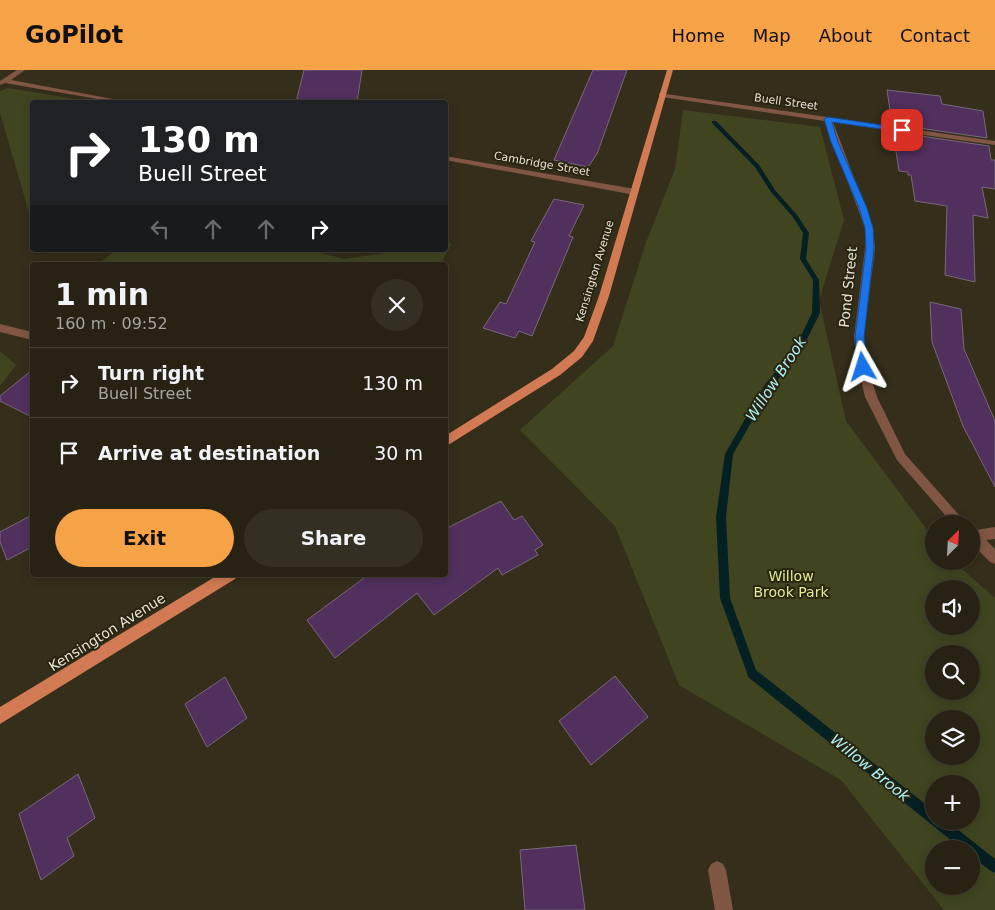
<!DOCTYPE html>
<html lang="en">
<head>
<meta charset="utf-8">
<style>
	body { margin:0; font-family:"DejaVu Sans",sans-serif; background:#332f22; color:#f1f3f6; height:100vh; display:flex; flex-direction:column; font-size:19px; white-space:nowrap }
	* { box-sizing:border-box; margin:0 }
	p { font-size:16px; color:#a4a4a0 }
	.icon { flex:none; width:28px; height:28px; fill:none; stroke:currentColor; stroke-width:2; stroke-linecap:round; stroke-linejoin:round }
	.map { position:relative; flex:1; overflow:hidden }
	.details { position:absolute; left:30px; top:192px; width:418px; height:315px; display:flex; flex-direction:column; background:#272214; border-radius:5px; box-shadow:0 2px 12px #0003,0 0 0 1px #433f34 }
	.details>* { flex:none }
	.banner { position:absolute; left:30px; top:30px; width:418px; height:152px; border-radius:5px; box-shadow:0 2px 12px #0003,0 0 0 1px #433f34; background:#202124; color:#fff; overflow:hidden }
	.needle { width:32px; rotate:24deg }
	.controls { position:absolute; left:925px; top:445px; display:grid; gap:10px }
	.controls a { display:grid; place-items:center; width:55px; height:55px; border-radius:50%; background:#272214; box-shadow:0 2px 12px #0003,0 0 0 1px #433f34; font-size:25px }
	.pin { position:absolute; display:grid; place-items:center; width:42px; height:42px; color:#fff; margin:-21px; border-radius:10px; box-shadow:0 2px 8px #0006 }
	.me { position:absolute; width:55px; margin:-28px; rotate:354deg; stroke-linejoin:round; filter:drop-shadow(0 0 4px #0008) }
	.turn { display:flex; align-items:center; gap:18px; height:105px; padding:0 25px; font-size:22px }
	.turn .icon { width:65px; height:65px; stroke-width:2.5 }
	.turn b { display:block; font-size:35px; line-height:42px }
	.lanes { display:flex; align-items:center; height:48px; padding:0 25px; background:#0003; justify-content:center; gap:25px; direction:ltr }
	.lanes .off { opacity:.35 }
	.round { display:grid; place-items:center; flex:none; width:52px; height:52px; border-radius:26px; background:#332f22 }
	.headline { display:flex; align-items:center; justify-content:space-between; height:85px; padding:0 25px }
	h1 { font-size:30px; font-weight:800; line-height:38px }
	.primary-button { display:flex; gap:10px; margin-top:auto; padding:10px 25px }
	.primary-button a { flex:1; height:58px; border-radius:30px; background:#f6a246; color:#111; font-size:20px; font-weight:800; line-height:58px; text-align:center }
	.primary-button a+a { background:#332f22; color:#f1f3f6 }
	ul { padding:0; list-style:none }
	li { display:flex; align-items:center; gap:15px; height:70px; padding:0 25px; border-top:1px solid #433f34 }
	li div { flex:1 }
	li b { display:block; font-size:19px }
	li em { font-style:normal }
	header { display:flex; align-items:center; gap:30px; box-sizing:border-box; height:70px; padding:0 25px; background:#f6a246; color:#111 }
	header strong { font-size:24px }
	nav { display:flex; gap:28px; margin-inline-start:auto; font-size:18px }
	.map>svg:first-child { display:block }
</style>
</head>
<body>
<header>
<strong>GoPilot</strong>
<nav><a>Home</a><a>Map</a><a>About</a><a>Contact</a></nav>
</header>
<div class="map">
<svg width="995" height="840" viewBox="0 0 995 840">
	<rect width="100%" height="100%" fill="#342e1a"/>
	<!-- green -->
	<path fill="#404520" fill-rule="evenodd" d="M8 18 94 32H32V153L0 43V21Z
		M683 40 820 57 844 150 819 230 846 351 934 469V491H953L995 528V840H944L841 710 679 615 615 456 520 360 613 276 645 175 675 99ZM934 519H971V556H934ZM934 584H971V621H934ZM934 649H971V686H934ZM934 714H971V751H934ZM934 779H971V816H934Z
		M452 173 440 195H96L117 180H308L345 189 404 180H445V174Z
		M0 281 16 295 0 316Z"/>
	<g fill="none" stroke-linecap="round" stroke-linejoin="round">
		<!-- stream -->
		<path fill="#042023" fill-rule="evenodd" d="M712 51H716L759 95 775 120 797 145 809 163 806 189 819 210 820 243 802 279 770 320 733 384 726 447 730 528 756 600 934 741V751H947L995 789V803L991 801 971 786V779H962L748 607 747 603 720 528 716 447 725 384 764 316 796 276 812 243 813 210 800 189 803 163 793 147 771 122 755 97 712 53Z"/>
	</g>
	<!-- building -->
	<path fill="#51305d" stroke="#77697c" d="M304 0H362L357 32H296Z
		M593 0H627L597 84 588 97 554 90Z
		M887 20 940 26 942 34 983 41 987 68 892 54Z
		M893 62 989 76 991 90H995V119L982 117 988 148 973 145 975 212 945 205 947 136 915 131 911 105H908V102L899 101Z
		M554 129 584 135 569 166 573 167 532 266 519 261 515 268 483 258 500 232 506 234 535 172 531 171Z
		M930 232 961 239 964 279 995 351V417L963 356 932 272Z
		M32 300V347L0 331V326Z
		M501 431 514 450 522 446 543 475 535 480 538 485 502 505 498 498 434 545 417 523 335 588 307 550 368 505H445V459Z
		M32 445V477L7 490 0 472V462Z
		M615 606 648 647 591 695 559 651Z
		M225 607 247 648 207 677 185 634Z
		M78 704 95 748 67 768 74 786 41 810 19 744Z
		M576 775 585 840H525L520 780Z"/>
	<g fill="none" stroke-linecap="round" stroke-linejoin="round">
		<!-- minor -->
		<path fill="#825644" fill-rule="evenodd" d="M17 0H25L11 10 129 32H115L5 13 0 15V11Z
			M659 23 995 71V75L833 52 873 158 875 178 864 267 868 297 877 327 905 384 967 454H953L897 390 865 327 858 297 854 267 865 178V158L825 51 662 27H659Z
			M445 86 635 119 639 122 635 125 445 90Z
			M0 254 32 262V270L0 262Z
			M995 457V469L986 470 995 479V494L990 492 971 473V458L975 460Z
			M717 791 723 794 726 800 733 840H715L708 800 711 794Z"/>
		<!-- major -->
		<path fill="#d27a53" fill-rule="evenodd" d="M667 0H673L609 226 593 271 582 287 560 305 445 377V366L552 299 574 281 584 267 599 226Z
			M218 505H237L235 509 0 654V637Z"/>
	</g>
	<!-- route -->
	<path fill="#1a73e8" stroke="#114b97" d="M828 47 902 58 906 60 902 62 832 52 838 72 867 138 873 158 874 178 864 267 868 297 863 301 858 297 855 267 866 178 865 158 859 138 831 72 824 49Z"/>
	<g text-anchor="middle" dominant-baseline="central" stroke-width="4" stroke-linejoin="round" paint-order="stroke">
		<!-- far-street labels -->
		<g font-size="11" fill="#e6e3d6" stroke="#2a2511">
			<text transform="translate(786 32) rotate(8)">Buell Street</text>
			<text transform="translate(542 94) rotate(10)">Cambridge Street</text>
			<text transform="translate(595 201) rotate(-73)">Kensington Avenue</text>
		</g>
		<!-- street labels -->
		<g font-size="14" fill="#e6e3d6" stroke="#2a2511">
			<text transform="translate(848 217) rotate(-84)">Pond Street</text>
			<text transform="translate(107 562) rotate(-32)">Kensington Avenue</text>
		</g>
		<!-- park labels -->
		<g font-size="14" fill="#dfec92" stroke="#2a2511">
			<text x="791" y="506">Willow<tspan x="791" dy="16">Brook Park</tspan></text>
		</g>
		<!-- water labels -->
		<g font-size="15" font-style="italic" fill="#acf0f8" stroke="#2a2511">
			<text transform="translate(776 309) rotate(-57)">Willow Brook</text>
			<text transform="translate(870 698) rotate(39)">Willow Brook</text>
		</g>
	</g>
</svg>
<div class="controls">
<a><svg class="needle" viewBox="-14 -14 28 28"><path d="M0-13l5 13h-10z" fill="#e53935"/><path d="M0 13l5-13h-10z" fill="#a4a4a0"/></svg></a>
<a><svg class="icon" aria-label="sound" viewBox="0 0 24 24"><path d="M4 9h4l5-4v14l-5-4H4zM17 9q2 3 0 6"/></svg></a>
<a><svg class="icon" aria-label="search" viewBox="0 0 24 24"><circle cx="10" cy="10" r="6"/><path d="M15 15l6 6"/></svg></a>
<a><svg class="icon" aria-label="layers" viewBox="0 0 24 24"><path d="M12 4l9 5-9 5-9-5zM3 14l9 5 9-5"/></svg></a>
<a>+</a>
<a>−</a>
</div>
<div class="pin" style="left:902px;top:60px;background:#d93025"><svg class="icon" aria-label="arrive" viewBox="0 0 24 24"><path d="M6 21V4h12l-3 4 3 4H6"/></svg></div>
<svg class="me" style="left:863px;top:297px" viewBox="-20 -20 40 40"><path d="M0-17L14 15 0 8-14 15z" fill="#1a73e8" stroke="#fff" stroke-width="4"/></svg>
<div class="banner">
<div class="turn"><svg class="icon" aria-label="right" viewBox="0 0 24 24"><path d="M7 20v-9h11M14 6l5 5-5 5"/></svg><div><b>130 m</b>Buell Street</div></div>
<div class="lanes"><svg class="icon off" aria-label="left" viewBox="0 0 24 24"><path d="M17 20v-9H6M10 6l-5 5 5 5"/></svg><svg class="icon off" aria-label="ahead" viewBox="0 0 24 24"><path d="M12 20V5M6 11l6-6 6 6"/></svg><svg class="icon off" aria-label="ahead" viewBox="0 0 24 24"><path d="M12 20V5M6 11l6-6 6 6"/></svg><svg class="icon" aria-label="right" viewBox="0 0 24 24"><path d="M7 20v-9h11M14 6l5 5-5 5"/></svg></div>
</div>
<section class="details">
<div class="headline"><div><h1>1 min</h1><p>160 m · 09:52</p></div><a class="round"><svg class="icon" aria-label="close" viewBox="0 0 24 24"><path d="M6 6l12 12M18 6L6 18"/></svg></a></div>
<ul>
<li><svg class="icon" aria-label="right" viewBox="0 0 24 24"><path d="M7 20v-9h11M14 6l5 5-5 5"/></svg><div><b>Turn right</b><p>Buell Street</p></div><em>130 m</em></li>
<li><svg class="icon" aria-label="arrive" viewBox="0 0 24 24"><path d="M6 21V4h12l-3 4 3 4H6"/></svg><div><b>Arrive at destination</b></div><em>30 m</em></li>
</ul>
<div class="primary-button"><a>Exit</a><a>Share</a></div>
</section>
</div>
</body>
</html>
